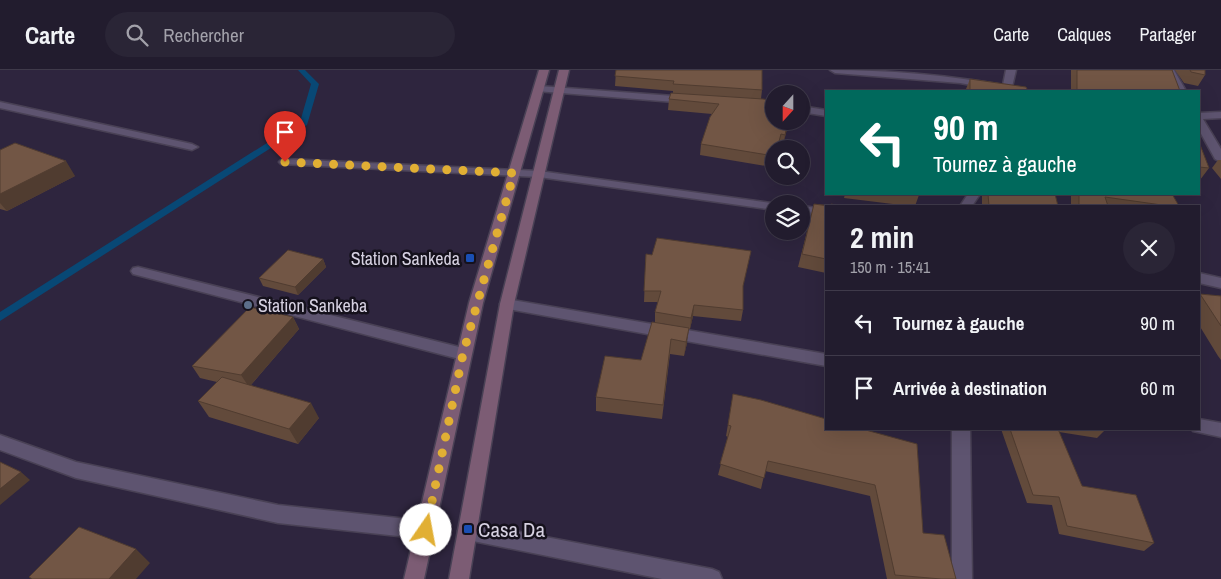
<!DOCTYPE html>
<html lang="fr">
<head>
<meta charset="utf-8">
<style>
	body { margin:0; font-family:"Archivo Narrow",sans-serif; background:#2a2536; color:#f1f3f6; height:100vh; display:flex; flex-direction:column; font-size:19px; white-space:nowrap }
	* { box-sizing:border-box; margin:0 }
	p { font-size:16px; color:#a2a1aa }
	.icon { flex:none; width:28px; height:28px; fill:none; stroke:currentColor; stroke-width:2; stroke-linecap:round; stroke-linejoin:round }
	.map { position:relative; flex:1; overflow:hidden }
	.side { position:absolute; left:825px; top:135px; width:375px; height:225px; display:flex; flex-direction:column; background:#221c2e; border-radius:0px; box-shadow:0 5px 20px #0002,0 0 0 1px #3f3a4a }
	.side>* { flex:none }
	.top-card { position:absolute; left:825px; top:20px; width:375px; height:105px; border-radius:0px; box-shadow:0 5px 20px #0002,0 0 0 1px #3f3a4a; background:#00695c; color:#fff; overflow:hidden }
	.needle { width:32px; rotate:201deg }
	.buttons { position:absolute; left:765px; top:15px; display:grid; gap:10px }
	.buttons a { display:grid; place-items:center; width:45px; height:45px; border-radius:50%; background:#221c2e; box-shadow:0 5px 20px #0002,0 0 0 1px #3f3a4a; font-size:25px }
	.pin { position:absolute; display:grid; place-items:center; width:42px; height:42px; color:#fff; margin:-51px -21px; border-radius:50% 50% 50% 0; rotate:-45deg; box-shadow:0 0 5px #0007 }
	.pin .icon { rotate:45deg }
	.me { position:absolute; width:55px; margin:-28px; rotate:12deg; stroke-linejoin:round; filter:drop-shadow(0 0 4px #0008) }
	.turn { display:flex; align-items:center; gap:18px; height:105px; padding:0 25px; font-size:22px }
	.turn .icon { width:65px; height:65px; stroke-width:2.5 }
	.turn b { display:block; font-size:35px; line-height:42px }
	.round { display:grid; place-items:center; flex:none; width:52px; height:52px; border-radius:26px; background:#2a2536 }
	.headline { display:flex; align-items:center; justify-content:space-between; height:85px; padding:0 25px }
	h1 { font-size:30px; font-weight:700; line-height:38px }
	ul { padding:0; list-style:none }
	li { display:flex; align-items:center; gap:15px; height:65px; padding:0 25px; border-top:1px solid #3f3a4a }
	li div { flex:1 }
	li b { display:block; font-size:19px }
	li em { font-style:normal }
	header { display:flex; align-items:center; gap:30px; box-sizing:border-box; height:70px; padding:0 25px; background:#221c2e; border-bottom:1px solid #3f3a4a }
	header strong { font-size:24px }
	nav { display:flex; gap:28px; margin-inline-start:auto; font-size:18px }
	.search { width:350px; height:45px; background:#2a2536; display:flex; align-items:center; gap:12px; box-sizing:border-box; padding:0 18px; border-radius:28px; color:#a2a1aa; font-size:19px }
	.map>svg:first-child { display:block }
</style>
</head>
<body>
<header>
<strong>Carte</strong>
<div class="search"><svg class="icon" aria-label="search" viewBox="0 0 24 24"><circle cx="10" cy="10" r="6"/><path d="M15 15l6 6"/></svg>Rechercher</div>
<nav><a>Carte</a><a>Calques</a><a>Partager</a></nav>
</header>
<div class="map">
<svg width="1221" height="509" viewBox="0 0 1221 509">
	<rect width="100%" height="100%" fill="#2e253e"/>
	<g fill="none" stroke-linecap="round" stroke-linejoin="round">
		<!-- stream -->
		<path fill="#084875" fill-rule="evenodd" d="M298 0H305L319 14 307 55 0 251V242L300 52 311 14Z"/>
		<defs>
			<path id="street" d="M830 0C888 0 946 5 1003 15L1006 0H1016L1012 17 1025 21H1004L960 13 835 3Z
				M1164 0H1174L1186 21H1176Z
				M539 16 687 27 692 30 687 33 536 21V17Z
				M0 32 192 74 198 77 192 80 0 38Z
				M801 36 826 40V46L801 42Z
				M1221 42V48L1203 49 1221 79V92L1215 89 1199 60V43Z
				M285 89 539 101 779 134H774V140L539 107 281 94 279 92 281 90Z
				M968 124H980L972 136H960Z
				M801 136 826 139V147L801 144Z
				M138 197 463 278 469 280 471 284 469 288 463 290 133 204 131 201 133 198Z
				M1199 203 1221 208V218L1199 213Z
				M507 229 826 284V296L502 238 500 234 502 230Z
				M1199 349 1221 353V367L1193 361 1192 359H1199Z
				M952 359H970L972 509H952Z
				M0 365 76 392 278 435 426 451 433 454 436 460 433 466 426 469 278 453 76 408 0 380Z
				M468 452 712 499 719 502 722 509H662L468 470 461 467 458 461 461 455Z"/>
			<path id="secondary" d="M539 0H549L483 233 424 509H404L469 233Z
				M559 0H569L514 234 469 509H449L500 234Z"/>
		</defs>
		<!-- street casing -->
		<use href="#street" stroke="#494155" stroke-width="3"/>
		<!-- secondary casing -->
		<use href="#secondary" stroke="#494155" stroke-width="3"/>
		<!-- street -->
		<use href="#street" fill="#5e5470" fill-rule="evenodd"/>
		<!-- secondary -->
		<use href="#secondary" fill="#7c5c74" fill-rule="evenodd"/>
	</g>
	<!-- wall -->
	<path fill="#624a3b" d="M616 0 762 20 761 29 774 51H789L783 75H779L778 79H774V93L772 97 700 85 701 74 712 44 668 40 669 29 673 23V21L615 16Z
		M1071 0H1173L1172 2 1180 21H1071Z
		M1175 0H1205V5L1198 16 1184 13Z
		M970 9 1028 21H966V19Z
		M1199 72 1209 98 1200 110H1199Z
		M0 80 75 106 7 141 0 139Z
		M1218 90H1221V109L1212 98Z
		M845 124H919V125L915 136H909L844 128Z
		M982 124H1055L1058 136H982Z
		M1071 124H1172L1179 136H1071Z
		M814 134 842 136H826V203L798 197Z
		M646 184 743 217V240L741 251 693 246 690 259 660 253 687 273 684 286 670 284 662 349 596 341V327L641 290 655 253V242L658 232H644Z
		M323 189 326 197 298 225 263 216 259 208Z
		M1200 224 1221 226V290L1218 286 1199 255V225Z
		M293 247 299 259 251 315 319 348 298 374 209 347 198 331 217 312 200 308 192 296Z
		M733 324 826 349 923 463 956 509H887L870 426 765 401 761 419 718 405 728 367 726 366Z
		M1001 359H1104L1105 360 1097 368 1059 362 1082 416 1154 473 1144 481 1059 464 1052 435 1027 433Z"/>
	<!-- shaded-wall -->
	<path fill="#503c30" d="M788 51H789L783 75 785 65Z
		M66 91 75 106 7 141 0 133V124Z
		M323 189 326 197 298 225 295 217Z
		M694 235 693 246 690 259 691 248Z
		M293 247 299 259 249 317 241 305Z
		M689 258 687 273 684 286 686 272Z
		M311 333 319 348 298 374 289 359Z
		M21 402 30 410 0 435V419Z
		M136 479 150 493 136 509H109Z"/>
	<!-- building -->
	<path fill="#725645" stroke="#503c30" d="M616 0H762V20L673 14 674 11 615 6Z
		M1077 0H1172L1180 21H1077Z
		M1190 0H1205V5L1191 2Z
		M970 9 1026 17 1028 21H970Z
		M671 23 763 29 774 31V51H788L785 65 781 64 777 79H774V86L701 74 710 47 719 34 669 29Z
		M1199 72 1209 98 1199 97Z
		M15 73 66 91 0 124V80Z
		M907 124H919V125Z
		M988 124H1055L1058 136H989Z
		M1079 124H1172L1179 136H1169L1105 127 1108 136H1079Z
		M814 134 829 136 831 134 842 136H826V189L802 184Z
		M657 168 751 181 743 216V240L694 235 691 248 655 242 661 221H644L646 184 652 185Z
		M288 180 323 189 295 217 259 208Z
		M1200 224 1221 226V256Z
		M250 237 293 247 241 305 192 296Z
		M652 252 689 258 686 272 671 269 663 335 596 327 605 286 641 290Z
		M222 307 311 333 289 359 198 331Z
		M733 324 761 330 826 349V359H862L917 374 923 463 944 465 956 509H941L895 505 875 415 768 391 764 408 720 394 731 356 728 355Z
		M1010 359H1058L1082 416 1136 425 1154 473 1067 456 1059 427 1033 425Z
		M0 392 21 402 0 419Z
		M79 457 136 479 109 509H32L29 507Z"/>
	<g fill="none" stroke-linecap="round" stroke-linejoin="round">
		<!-- route -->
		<path stroke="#e1af34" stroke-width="9" stroke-dasharray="0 16.2" d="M285 92 514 103 463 284 426 460"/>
	</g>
	<!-- markers -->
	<g fill="#1a4fb4" stroke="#15111c" stroke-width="2">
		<rect x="465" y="183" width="10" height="10" rx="2.5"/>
		<rect x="463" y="454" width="10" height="10" rx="2.5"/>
	</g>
	<circle fill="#5c6f8a" stroke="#15111c" stroke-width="2" cx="248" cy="235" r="5"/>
	<g text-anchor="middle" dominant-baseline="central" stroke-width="5" stroke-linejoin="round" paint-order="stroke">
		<!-- poi labels -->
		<g font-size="18" fill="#d6d1e1" stroke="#15111c" text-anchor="end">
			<text x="460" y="188">Station Sankeda</text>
			<text x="258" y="235" text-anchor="start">Station Sankeba</text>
		</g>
		<!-- near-poi labels -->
		<g font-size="21" fill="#d6d1e1" stroke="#15111c" text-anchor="start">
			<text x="478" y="459">Casa Da</text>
		</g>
	</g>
</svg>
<div class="buttons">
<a><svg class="needle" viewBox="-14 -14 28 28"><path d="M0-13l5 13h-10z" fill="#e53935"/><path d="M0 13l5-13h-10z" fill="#a2a1aa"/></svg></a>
<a><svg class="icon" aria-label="search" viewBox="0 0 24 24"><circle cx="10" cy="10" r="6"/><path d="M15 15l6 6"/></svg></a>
<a><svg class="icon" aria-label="layers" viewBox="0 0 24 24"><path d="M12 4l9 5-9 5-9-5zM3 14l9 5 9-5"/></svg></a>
</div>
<div class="pin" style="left:285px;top:92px;background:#d93025"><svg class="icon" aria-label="arrive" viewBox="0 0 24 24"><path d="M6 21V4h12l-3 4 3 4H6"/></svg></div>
<svg class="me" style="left:426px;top:460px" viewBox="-20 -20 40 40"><circle r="19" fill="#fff"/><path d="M0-13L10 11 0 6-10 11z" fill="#e1af34"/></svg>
<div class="top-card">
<div class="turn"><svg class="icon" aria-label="left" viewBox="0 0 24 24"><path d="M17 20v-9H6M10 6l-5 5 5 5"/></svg><div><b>90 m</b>Tournez à gauche</div></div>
</div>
<section class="side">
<div class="headline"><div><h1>2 min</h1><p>150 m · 15:41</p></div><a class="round"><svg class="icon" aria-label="close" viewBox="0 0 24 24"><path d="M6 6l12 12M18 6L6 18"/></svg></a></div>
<ul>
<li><svg class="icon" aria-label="left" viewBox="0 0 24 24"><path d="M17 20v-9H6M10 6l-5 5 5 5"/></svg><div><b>Tournez à gauche</b></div><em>90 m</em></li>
<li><svg class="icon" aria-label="arrive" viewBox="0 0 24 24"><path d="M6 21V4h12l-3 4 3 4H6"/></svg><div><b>Arrivée à destination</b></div><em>60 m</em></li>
</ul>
</section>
</div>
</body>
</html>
